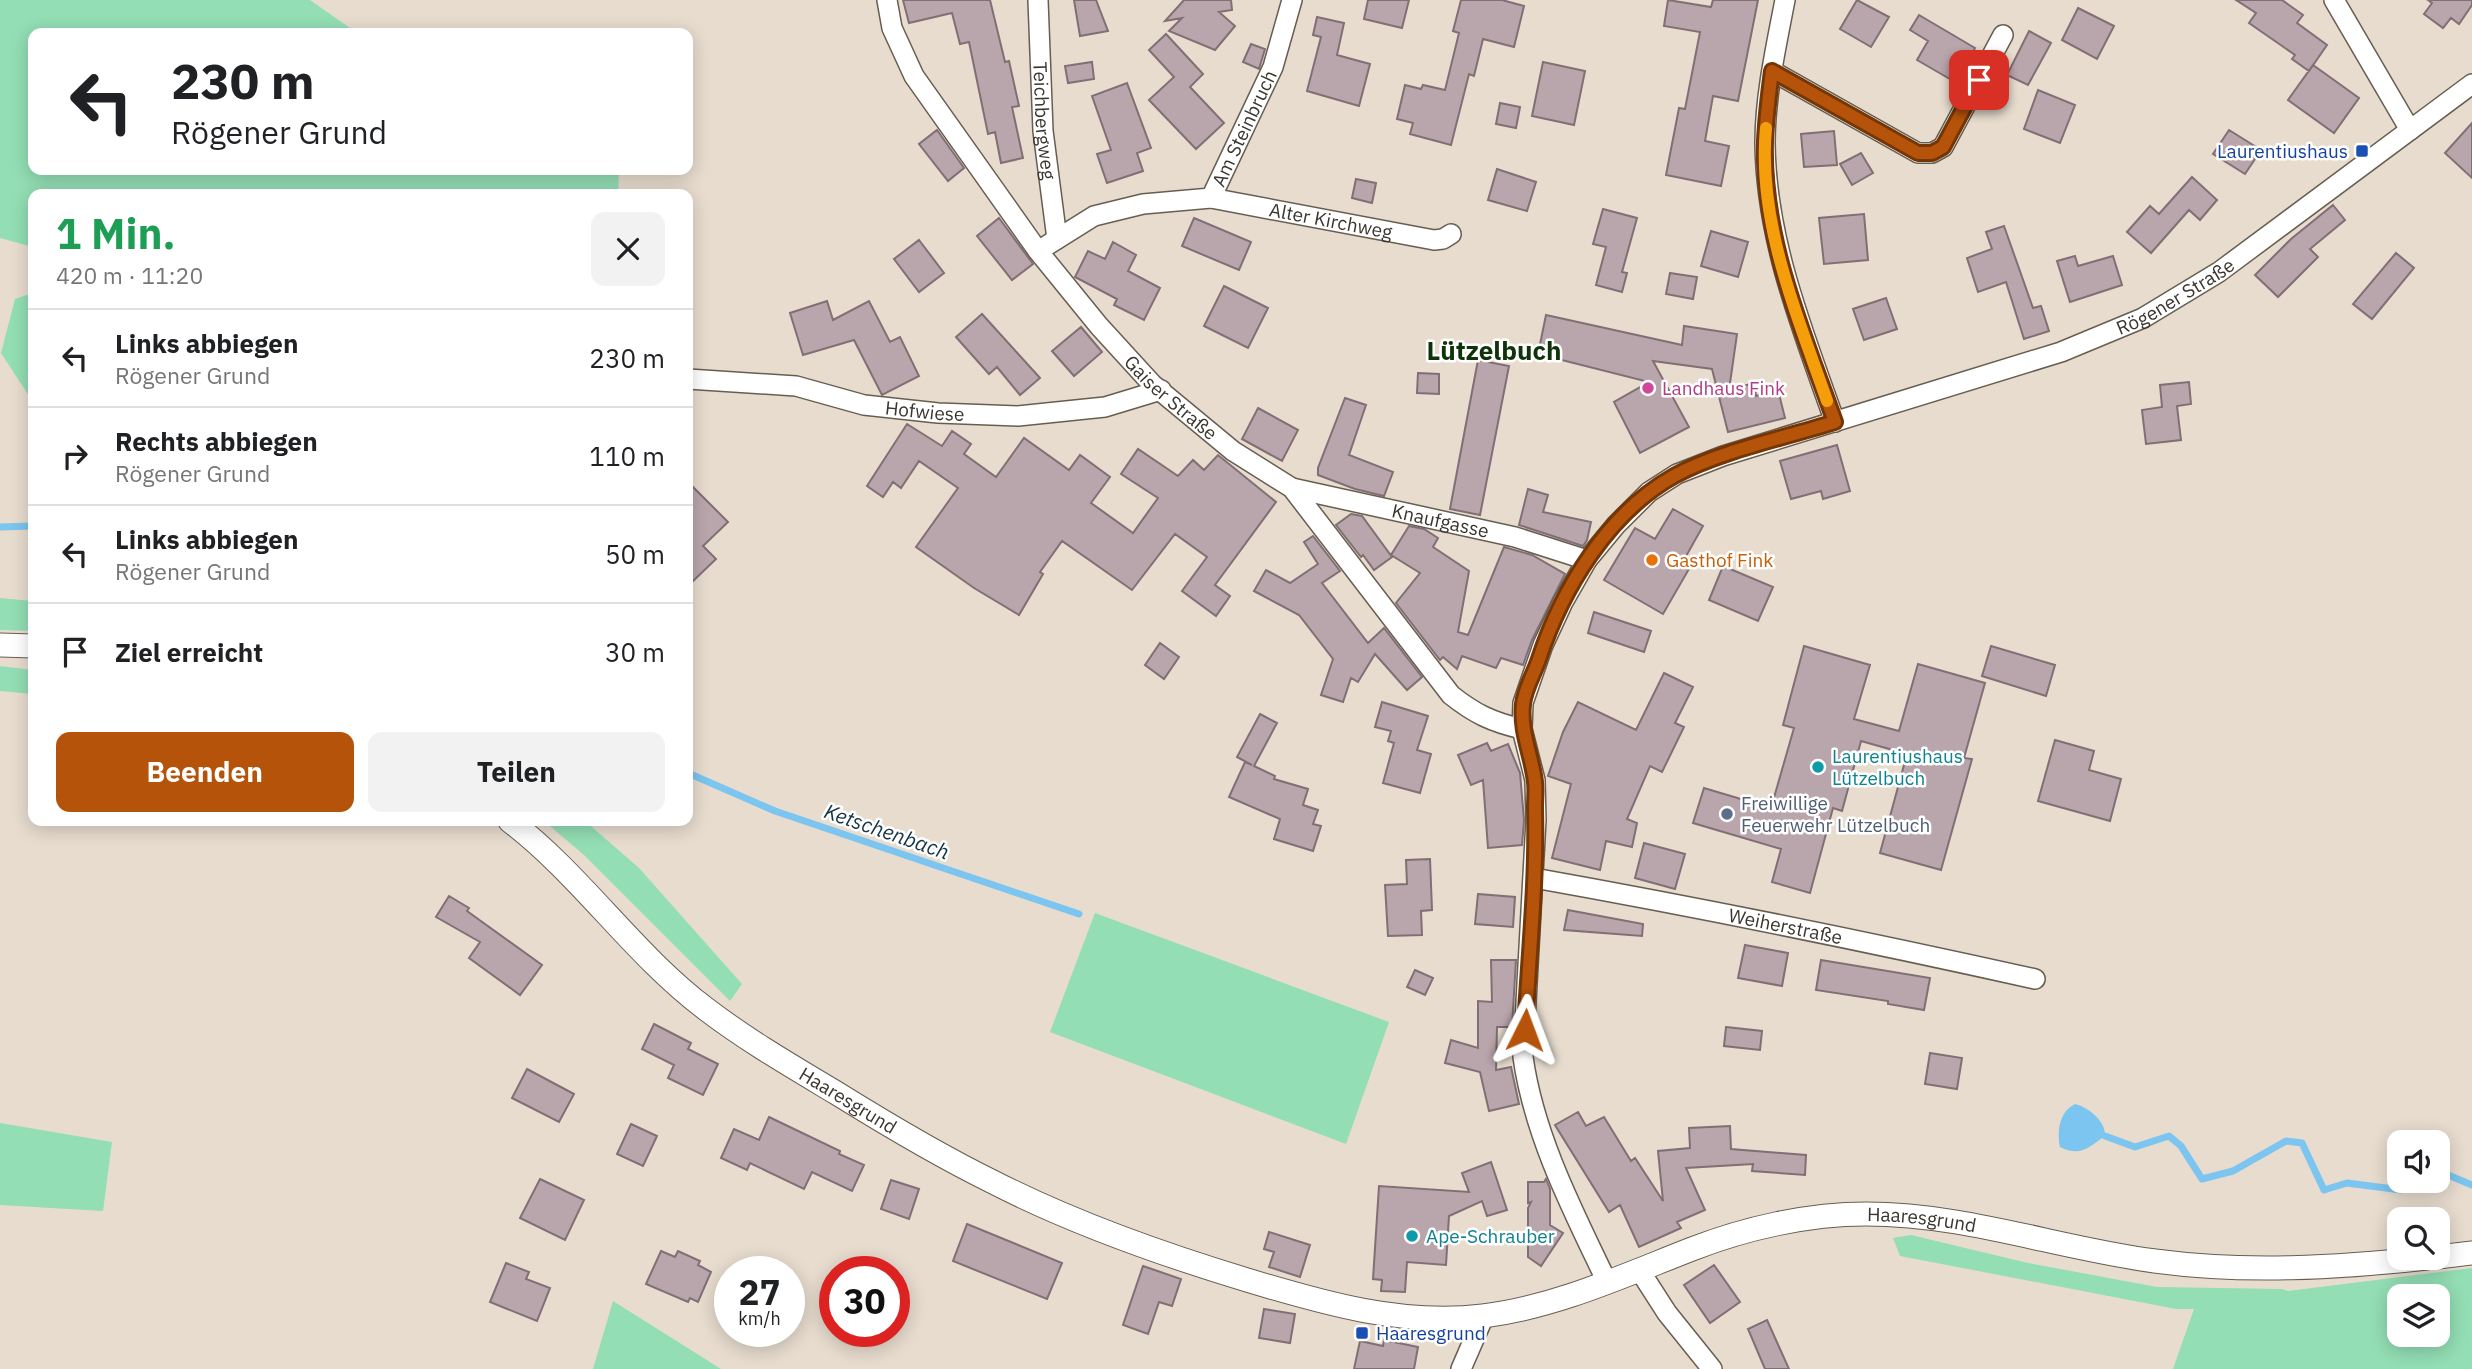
<!DOCTYPE html>
<html lang="de">
<head>
<meta charset="utf-8">
<style>
	body { margin:0; font-family:"IBM Plex Sans",sans-serif; background:#f2f2f2; color:#202124; height:100vh; display:flex; flex-direction:column; font-size:26px; white-space:nowrap }
	* { box-sizing:border-box; margin:0 }
	p { font-size:23px; color:#757577 }
	.icon { flex:none; width:38px; height:38px; fill:none; stroke:currentColor; stroke-width:2; stroke-linecap:round; stroke-linejoin:round }
	.map { position:relative; flex:1; overflow:hidden }
	.side { position:absolute; left:28px; top:189px; width:665px; height:637px; display:flex; flex-direction:column; background:#fff; border-radius:14px; box-shadow:0 4px 18px #0003 }
	.side>* { flex:none }
	.top-card { position:absolute; left:28px; top:28px; width:665px; height:147px; border-radius:14px; box-shadow:0 4px 18px #0003; background:#fff; color:#202124; overflow:hidden }
	.tools { position:absolute; left:2387px; top:1130px; display:grid; gap:14px }
	.tools a { display:grid; place-items:center; width:63px; height:63px; border-radius:14px; background:#fff; box-shadow:0 4px 18px #0003; font-size:35px }
	.speed { position:absolute; left:714px; top:1256px; display:flex; gap:14px; font-size:35px; font-weight:700; text-align:center }
	.speed>* { display:grid; place-content:center; width:91px; height:91px; border-radius:50%; background:#fff; box-shadow:0 4px 18px #0003; line-height:1 }
	.speed small { font-size:18px; font-weight:400 }
	.speed .limit { border:10px solid #d22; background:#fff; color:#111 }
	.pin { position:absolute; display:grid; place-items:center; width:60px; height:60px; color:#fff; margin:-30px; border-radius:14px; box-shadow:0 4px 10px #0006 }
	.me { position:absolute; width:77px; margin:-38px; rotate:3deg; stroke-linejoin:round; filter:drop-shadow(0 0 5px #0008) }
	.turn { display:flex; align-items:center; gap:24px; height:147px; padding:0 28px; font-size:32px }
	.turn .icon { width:91px; height:91px; stroke-width:2.5 }
	.turn b { display:block; font-size:49px; line-height:60px }
	.round { display:grid; place-items:center; flex:none; width:74px; height:74px; border-radius:14px; background:#f2f2f2 }
	.summary { display:flex; align-items:center; justify-content:space-between; height:119px; padding:0 28px }
	h1 { font-size:42px; font-weight:800; line-height:52px; color:#1e9e55 }
	.cta { display:flex; gap:14px; margin-top:auto; padding:14px 28px }
	.cta a { flex:1; height:80px; border-radius:14px; background:#b45309; color:#fff; font-size:28px; font-weight:800; line-height:80px; text-align:center }
	.cta a+a { background:#f2f2f2; color:#202124 }
	ul { padding:0; list-style:none }
	li { display:flex; align-items:center; gap:21px; height:98px; padding:0 28px; border-top:2px solid #e0e0e0 }
	li div { flex:1 }
	li b { display:block; font-size:26px }
	li em { font-style:normal }
	.map>svg:first-child { display:block }
</style>
</head>
<body>
<div class="map">
<svg width="2472" height="1369" viewBox="0 0 2472 1369">
	<rect width="100%" height="100%" fill="#e7dcce"/>
	<!-- green -->
	<path fill="#93deb4" fill-rule="evenodd" d="M0 0H310L357 33H33V170H619L618 194H33V247L0 238Z
		M33 293V395L29 396 1 353 15 299Z
		M0 598 33 601V631L0 630Z
		M0 666 33 670V694L0 691Z
		M544 821H585L639 868 742 984 730 1001 584 855Z
		M1095 913 1389 1022 1346 1144 1050 1032Z
		M0 1123 112 1142 103 1211 0 1205Z
		M1911 1235 2028 1263 2157 1287 2282 1289 2288 1291 2472 1268V1369H2173L2194 1309H2176L1900 1256 1893 1238ZM2399 1297H2438V1335H2399Z
		M613 1301 721 1369H593Z"/>
	<!-- water -->
	<path fill="#7bc5f0" d="M2075 1104C2088 1107 2106 1121 2105 1136 2088 1148 2080 1157 2060 1147 2057 1131 2059 1112 2075 1104Z"/>
	<g fill="none" stroke-linecap="round" stroke-linejoin="round">
		<!-- stream -->
		<path stroke="#7bc5f0" stroke-width="7" d="M0 527 33 526
			M688 773 775 811 1079 914
			M2105 1136 2135 1147 2169 1136 2181 1146 2202 1179 2233 1171 2286 1141 2302 1143 2324 1190 2347 1183 2401 1190 2412 1181
			M2438 1173 2441 1172 2472 1185"/>
	</g>
	<!-- building -->
	<path fill="#b9a6ac" stroke="#806f74" stroke-width="2" d="M903 0H990L1005 62 1009 61 1019 106 1012 107 1023 158 1001 163 995 132 988 134 969 42 960 44 952 13 909 23Z
		M1074 0H1096L1108 31 1080 36Z
		M1184 0H1231L1232 10 1219 12 1235 26 1215 50 1169 31 1182 18 1165 21Z
		M1368 0H1409L1402 28 1364 19Z
		M1461 0H1502L1524 6 1514 47 1483 39 1474 76 1469 74 1451 145 1410 134 1413 123 1397 119 1405 85 1421 89 1423 85 1445 90 1459 33 1453 31Z
		M1668 0 1711 7 1713 0H1758L1738 101 1713 96 1705 141 1729 146 1721 186 1666 175 1679 108 1685 109 1700 32 1664 26Z
		M1857 0 1889 17 1871 47 1840 29Z
		M2236 0H2282L2303 15 2297 23 2327 45 2309 71 2292 59 2295 55 2249 23 2256 13Z
		M2428 0H2472V5L2459 24 2451 18 2443 28 2424 14 2432 3Z
		M2078 8 2114 26 2097 59 2062 40Z
		M1919 15 1975 48 1955 82 1917 60 1928 41 1910 30Z
		M1317 17 1344 23 1337 55 1370 64 1359 106 1307 91 1321 37 1313 35Z
		M2029 31 2051 43 2028 85 2007 75Z
		M1166 34 1203 74 1190 87 1224 123 1196 149 1149 100 1174 77 1149 50Z
		M1251 44 1265 49 1259 69 1243 62Z
		M1092 62 1094 79 1068 83 1065 66Z
		M1543 62 1585 71 1574 125 1532 116Z
		M2313 65 2359 98 2334 133 2288 100Z
		M1127 83 1151 148 1137 153 1143 171 1107 183 1097 154 1111 150 1092 96Z
		M2038 90 2075 105 2060 143 2024 129Z
		M1500 103 1520 107 1516 128 1496 124Z
		M2472 123V178L2445 153Z
		M937 130 964 168 948 181 919 144Z
		M2229 130 2261 150 2245 174 2213 154Z
		M1834 131 1837 165 1804 167 1801 134Z
		M1861 153 1873 173 1852 185 1840 164Z
		M1497 169 1536 182 1527 211 1488 200Z
		M2192 177 2217 200 2200 220 2189 210 2151 253 2127 232 2150 206 2159 214Z
		M1356 179 1376 183 1372 203 1352 198Z
		M2333 205 2345 220 2310 249 2318 257 2278 297 2255 275 2291 239Z
		M1603 209 1637 218 1622 272 1627 273 1622 292 1596 285 1606 247 1593 244Z
		M1864 214 1868 260 1824 264 1819 218Z
		M999 218 1033 264 1012 280 977 236Z
		M1194 218 1251 242 1239 270 1182 246Z
		M2004 226 2033 308 2041 306 2049 331 2024 339 2006 282 1978 292 1967 258 1992 249 1986 232Z
		M1711 231 1748 242 1738 277 1701 266Z
		M919 240 944 273 919 292 894 259Z
		M1113 242 1136 255 1128 271 1160 288 1144 320 1114 305 1117 299 1075 277 1088 251 1105 259Z
		M2396 253 2414 268 2372 319 2353 304Z
		M2075 256 2078 266 2113 256 2122 285 2070 302 2057 261Z
		M1670 273 1697 277 1693 299 1666 294Z
		M1224 286 1268 308 1248 348 1204 326Z
		M1886 298 1897 329 1864 340 1853 309Z
		M827 301 833 320 869 301 890 342 900 337 919 376 882 395 854 340 803 355 790 313Z
		M982 314 1040 378 1020 395 997 367 989 374 956 337Z
		M1546 315 1682 345 1684 326 1737 334 1729 390 1754 383 1756 396 1778 390 1785 418 1728 432 1712 369 1653 361 1689 427 1640 453 1614 402 1649 382 1538 354Z
		M1081 327 1102 352 1074 376 1052 351Z
		M1478 360 1509 366 1480 515 1450 509Z
		M1418 373 1439 374V394L1417 393Z
		M2189 382 2191 404 2177 406 2181 440 2146 444 2142 410 2162 407 2160 385Z
		M1345 398 1366 405 1349 455 1393 472 1384 496 1355 489 1318 475V468Z
		M1258 408 1298 430 1282 461 1242 439Z
		M907 424 942 446 952 431 971 444 964 454 996 477 1024 438 1069 470 1080 455 1110 477 1091 503 1133 533 1158 498 1121 474 1138 449 1178 476 1193 460 1204 470 1218 455 1276 502 1215 585 1230 596 1216 616 1182 591 1207 557 1175 534 1132 590 1062 541 1040 572 1043 574 1019 615 974 588 916 547 958 488 919 461 901 488 893 482 883 497 867 486Z
		M1837 445 1850 491 1823 499 1821 491 1791 499 1780 461Z
		M688 482 728 522 703 546 716 559 688 586Z
		M1528 489 1548 495 1543 512 1591 522 1587 540 1583 546 1519 525Z
		M1673 509 1703 526 1685 558 1693 562 1663 614 1604 580 1635 528 1655 539Z
		M1351 514 1362 516 1392 557 1374 570 1363 555 1361 557 1336 525Z
		M1409 526 1424 529 1438 538 1433 547 1469 571 1458 632 1468 635 1504 547 1532 555 1565 574 1532 640 1523 665 1501 658 1496 668 1462 656 1457 669 1443 657 1440 660 1396 603 1420 573 1391 555Z
		M1313 536 1340 571 1322 583 1368 643 1384 628 1422 677 1407 690 1375 654 1358 682 1351 678 1343 702 1321 695 1333 659 1299 615 1254 591 1266 570 1290 583 1318 564 1304 542Z
		M1723 566 1773 587 1758 621 1709 600Z
		M1594 612 1651 631 1644 652 1588 633Z
		M1160 643 1179 657 1164 679 1145 665Z
		M1804 646 1870 665 1854 719 1899 731 1918 664 1985 683 1964 758 1972 759 1941 870 1880 853 1907 754 1861 741 1842 811 1833 808 1810 893 1772 882 1781 849 1693 823 1704 788 1771 808 1794 728 1783 725Z
		M1991 646 2055 665 2046 696 1982 676Z
		M1664 673 1693 687 1675 723 1684 727 1662 772 1650 766 1627 819 1637 823 1632 847 1606 841 1600 870 1552 858 1571 784 1548 776 1563 732 1578 702 1636 730Z
		M1382 702 1428 716 1417 750 1431 754 1420 793 1383 783 1394 743 1388 741 1391 731 1375 727Z
		M1260 714 1277 723 1254 766 1275 776 1274 779 1308 789 1303 805 1318 810 1313 824 1321 826 1313 851 1274 839 1280 819 1229 797 1245 762 1252 765 1237 757Z
		M2055 740 2094 751 2089 770 2121 779 2110 821 2038 801Z
		M1487 743 1491 751 1508 744 1520 773 1524 820 1522 845 1488 848 1483 780 1471 785 1458 755Z
		M1644 843 1685 854 1675 889 1635 878Z
		M1430 859 1432 910 1421 911 1422 935 1388 936 1385 885 1407 884 1406 860Z
		M1478 894 1515 897 1513 927 1475 924Z
		M449 896 469 908 467 911 542 965 520 995 469 958 480 942 436 917Z
		M1568 910 1643 924 1642 936 1564 930Z
		M1745 945 1788 953 1782 986 1738 978Z
		M1491 960H1516L1512 1027H1497L1496 1070 1511 1067 1519 1104 1489 1111 1480 1072 1445 1063 1451 1040 1478 1048V1001L1492 1002Z
		M1821 960 1930 978 1924 1010 1888 1004V1001L1816 990Z
		M1415 970 1433 978 1425 995 1407 987Z
		M654 1024 691 1043 688 1049 718 1064 703 1095 668 1078 674 1065 642 1049Z
		M1726 1027 1762 1031 1760 1050 1724 1046Z
		M1930 1053 1962 1058 1957 1089 1925 1084Z
		M527 1069 574 1094 559 1122 512 1098Z
		M1578 1112 1586 1126 1604 1117 1631 1161 1635 1158 1663 1201 1658 1151 1690 1148 1689 1128 1730 1126 1731 1149 1806 1155 1805 1175 1752 1171 1753 1164 1686 1168 1705 1210 1677 1222 1681 1228 1639 1247 1620 1205 1609 1212 1555 1125Z
		M769 1117 840 1151 839 1154 864 1165 852 1191 812 1172 804 1189 750 1163 747 1170 721 1158 734 1129 759 1140Z
		M631 1124 657 1136 643 1166 617 1154Z
		M1491 1162 1507 1210 1487 1216 1482 1201 1449 1216 1446 1265 1407 1262 1405 1292 1381 1291 1382 1280 1373 1279 1379 1186 1469 1192 1462 1173Z
		M540 1179 584 1200 565 1240 520 1218Z
		M1546 1179 1550 1189V1225L1563 1233 1541 1266 1528 1257V1208L1531 1202 1528 1203V1182H1544Z
		M891 1180 919 1189 909 1219 881 1209Z
		M967 1224 1062 1263 1047 1299 953 1261Z
		M1269 1232 1310 1245 1300 1277 1269 1267 1274 1252 1264 1249Z
		M661 1251 675 1257 678 1251 700 1261 698 1265 711 1272 698 1302 690 1298 688 1302 646 1284Z
		M506 1263 529 1272 526 1279 550 1288 537 1321 490 1302Z
		M1714 1265 1740 1302 1710 1323 1684 1285Z
		M1143 1266 1181 1279 1172 1306 1159 1302 1148 1334 1123 1325Z
		M1264 1309 1295 1314 1290 1343 1259 1338Z
		M1767 1320 1789 1369H1765L1748 1329Z
		M1384 1340 1418 1347 1414 1369H1354L1360 1341 1383 1346Z"/>
	<g fill="none" stroke-linecap="round" stroke-linejoin="round">
		<defs>
			<g id="minor">
				<path id="s1" d="M887 0 892 28 914 76 1038 251 1099 326 1152 384 1233 451 1292 488 1451 695C1475 714 1492 722 1522 729"/>
				<path id="s2" d="M1038 0 1043 131 1057 239"/>
				<path d="M1785 0C1776 47 1765 96 1765 143 1766 241 1803 331 1835 422"/>
				<path d="M2334 0 2410 130"/>
				<path d="M1772 71 1918 153H1932L1943 147 2003 35"/>
				<path id="s3" d="M1211 198 1434 240 1443 239 1451 234"/>
				<path id="s4" d="M1038 251 1094 216 1143 204 1211 198 1273 67 1292 0"/>
				<path id="s5" d="M688 379 796 386 864 405 938 413 1018 416 1105 407 1161 390"/>
				<path id="s6" d="M1292 488 1515 537 1587 560"/>
				<path id="s7" d="M1534 878C1702 908 1869 942 2035 979"/>
				<path d="M1640 1271 1667 1313 1712 1369"/>
				<path id="s8" d="M1607 1282C1573 1211 1534 1136 1523 1057L1536 820 1535 780 1522 729 1523 703 1543 645 1563 602 1587 560 1616 525 1649 492 1677 474 1723 456 2061 352 2143 318 2219 272 2472 84"/>
				<path d="M1461 1369 1484 1316"/>
			</g>
			<g id="tertiary">
				<path d="M0 645 33 646"/>
				<path id="s9" d="M510 821C582 876 633 954 706 1009 748 1041 793 1067 838 1094 888 1125 940 1156 993 1182 1073 1223 1161 1254 1247 1280 1323 1303 1402 1326 1483 1316 1556 1307 1625 1275 1692 1249 1746 1228 1808 1214 1866 1214 1967 1214 2056 1248 2155 1261 2244 1273 2337 1268 2427 1258"/>
				<path d="M2438 1257 2472 1253"/>
			</g>
		</defs>
		<!-- minor casing -->
		<use href="#minor" stroke="#675e51" stroke-width="22"/>
		<!-- tertiary casing -->
		<use href="#tertiary" stroke="#675e51" stroke-width="25"/>
		<!-- minor -->
		<use href="#minor" stroke="#fff" stroke-width="19"/>
		<!-- tertiary -->
		<use href="#tertiary" stroke="#fff" stroke-width="23"/>
	</g>
	<g fill="none" stroke-linecap="round" stroke-linejoin="round">
		<defs>
			<path id="route" d="M1525 1030C1529 956 1537 882 1535 808 1535 799 1536 790 1535 782 1532 755 1520 732 1523 704 1525 688 1534 674 1539 659 1562 589 1608 513 1674 476 1717 452 1787 437 1835 422 1803 332 1762 239 1765 141 1766 118 1769 94 1772 71L1918 153H1932L1943 147 1979 80"/>
		</defs>
		<!-- route casing -->
		<use href="#route" stroke="#753606" stroke-width="18"/>
		<!-- route -->
		<use href="#route" stroke="#b45309" stroke-width="12"/>
		<!-- slow -->
		<path stroke="#f59e0b" stroke-width="12" d="M1766 128C1757 222 1797 314 1827 401"/>
	</g>
	<!-- markers -->
	<g fill="#1a4fb4" stroke="#fff" stroke-width="2.5">
		<rect x="2355" y="144" width="14" height="14" rx="3.5"/>
		<rect x="1355" y="1326" width="14" height="14" rx="3.5"/>
	</g>
	<circle fill="#d1479c" stroke="#fff" stroke-width="2.5" cx="1648" cy="388" r="7"/>
	<circle fill="#e8710a" stroke="#fff" stroke-width="2.5" cx="1652" cy="560" r="7"/>
	<g fill="#0f9aa8" stroke="#fff" stroke-width="2.5">
		<circle cx="1818" cy="767" r="7"/>
		<circle cx="1412" cy="1236" r="7"/>
	</g>
	<circle fill="#5c6f8a" stroke="#fff" stroke-width="2.5" cx="1727" cy="814" r="7"/>
	<g text-anchor="middle" dominant-baseline="central" stroke-width="5" stroke-linejoin="round" paint-order="stroke">
		<!-- street labels -->
		<g font-size="19" fill="#39352f" stroke="#fff">
			<text stroke="none"><textPath href="#s2" startOffset="121">Teichbergweg</textPath></text>
			<text stroke="none"><textPath href="#s4" startOffset="262">Am Steinbruch</textPath></text>
			<text stroke="none"><textPath href="#s3" startOffset="122">Alter Kirchweg</textPath></text>
			<text stroke="none"><textPath href="#s8" startOffset="1410">Rögener Straße</textPath></text>
			<text stroke="none"><textPath href="#s1" startOffset="494">Gaiser Straße</textPath></text>
			<text stroke="none"><textPath href="#s5" startOffset="240">Hofwiese</textPath></text>
			<text stroke="none"><textPath href="#s6" startOffset="152">Knaufgasse</textPath></text>
			<text stroke="none"><textPath href="#s7" startOffset="256">Weiherstraße</textPath></text>
			<text stroke="none"><textPath href="#s9" startOffset="441">Haaresgrund</textPath></text>
			<text stroke="none"><textPath href="#s9" startOffset="1575">Haaresgrund</textPath></text>
		</g>
		<!-- transit labels -->
		<g font-size="19" fill="#164399" stroke="#fff" text-anchor="end">
			<text x="2348" y="151">Laurentiushaus</text>
			<text x="1376" y="1333" text-anchor="start">Haaresgrund</text>
		</g>
		<!-- hotel labels -->
		<g font-size="19" fill="#b23c85" stroke="#fff" text-anchor="start">
			<text x="1662" y="388">Landhaus Fink</text>
		</g>
		<!-- food labels -->
		<g font-size="19" fill="#c56008" stroke="#fff" text-anchor="start">
			<text x="1666" y="560">Gasthof Fink</text>
		</g>
		<!-- culture labels -->
		<g font-size="19" fill="#0d838f" stroke="#fff" text-anchor="start">
			<text x="1832" y="756">Laurentiushaus<tspan x="1832" dy="22">Lützelbuch</tspan></text>
			<text x="1426" y="1236">Ape-Schrauber</text>
		</g>
		<!-- service labels -->
		<g font-size="19" fill="#4e5e75" stroke="#fff" text-anchor="start">
			<text x="1741" y="803">Freiwillige<tspan x="1741" dy="22">Feuerwehr Lützelbuch</tspan></text>
		</g>
		<!-- water labels -->
		<g font-size="21" font-style="italic" fill="#143547" stroke="#fff">
			<text transform="translate(887 831) rotate(19)">Ketschenbach</text>
		</g>
		<!-- district labels -->
		<g font-size="26" font-weight="bold" fill="#103409" stroke="#fff">
			<text x="1494" y="350">Lützelbuch</text>
		</g>
	</g>
</svg>
<div class="tools">
<a><svg class="icon" aria-label="sound" viewBox="0 0 24 24"><path d="M4 9h4l5-4v14l-5-4H4zM17 9q2 3 0 6"/></svg></a>
<a><svg class="icon" aria-label="search" viewBox="0 0 24 24"><circle cx="10" cy="10" r="6"/><path d="M15 15l6 6"/></svg></a>
<a><svg class="icon" aria-label="layers" viewBox="0 0 24 24"><path d="M12 4l9 5-9 5-9-5zM3 14l9 5 9-5"/></svg></a>
</div>
<div class="speed"><div>27<small>km/h</small></div><div class="limit">30</div></div>
<div class="pin" style="left:1979px;top:80px;background:#d93025"><svg class="icon" aria-label="arrive" viewBox="0 0 24 24"><path d="M6 21V4h12l-3 4 3 4H6"/></svg></div>
<svg class="me" style="left:1525px;top:1030px" viewBox="-20 -20 40 40"><path d="M0-17L14 15 0 8-14 15z" fill="#b45309" stroke="#fff" stroke-width="4"/></svg>
<div class="top-card">
<div class="turn"><svg class="icon" aria-label="left" viewBox="0 0 24 24"><path d="M17 20v-9H6M10 6l-5 5 5 5"/></svg><div><b>230 m</b>Rögener Grund</div></div>
</div>
<section class="side">
<div class="summary"><div><h1>1 Min.</h1><p>420 m · 11:20</p></div><a class="round"><svg class="icon" aria-label="close" viewBox="0 0 24 24"><path d="M6 6l12 12M18 6L6 18"/></svg></a></div>
<ul>
<li><svg class="icon" aria-label="left" viewBox="0 0 24 24"><path d="M17 20v-9H6M10 6l-5 5 5 5"/></svg><div><b>Links abbiegen</b><p>Rögener Grund</p></div><em>230 m</em></li>
<li><svg class="icon" aria-label="right" viewBox="0 0 24 24"><path d="M7 20v-9h11M14 6l5 5-5 5"/></svg><div><b>Rechts abbiegen</b><p>Rögener Grund</p></div><em>110 m</em></li>
<li><svg class="icon" aria-label="left" viewBox="0 0 24 24"><path d="M17 20v-9H6M10 6l-5 5 5 5"/></svg><div><b>Links abbiegen</b><p>Rögener Grund</p></div><em>50 m</em></li>
<li><svg class="icon" aria-label="arrive" viewBox="0 0 24 24"><path d="M6 21V4h12l-3 4 3 4H6"/></svg><div><b>Ziel erreicht</b></div><em>30 m</em></li>
</ul>
<div class="cta"><a>Beenden</a><a>Teilen</a></div>
</section>
</div>
</body>
</html>
